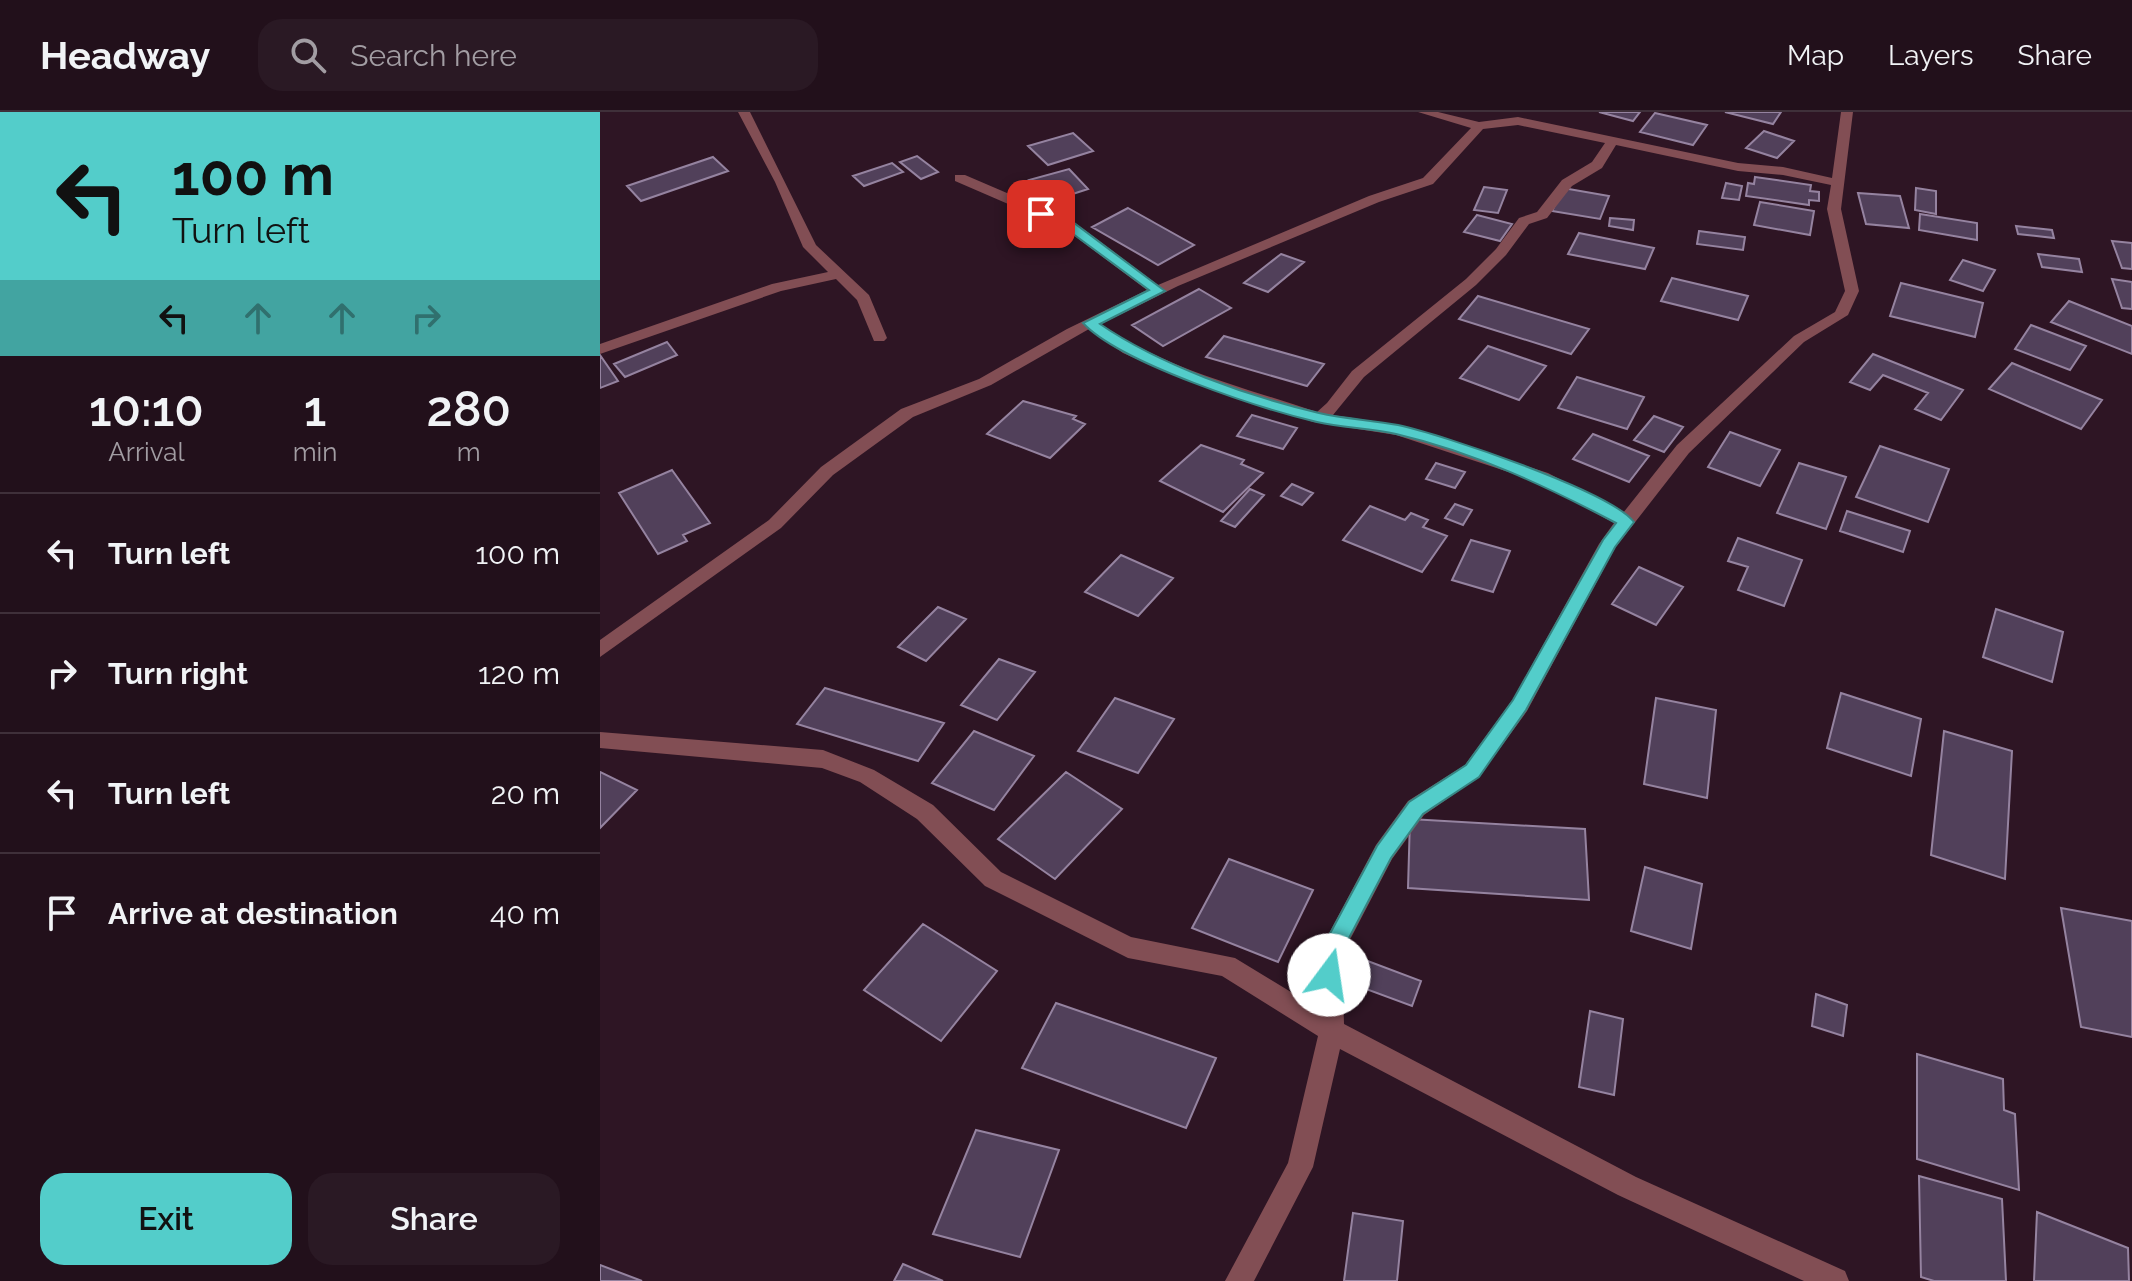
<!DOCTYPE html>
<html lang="en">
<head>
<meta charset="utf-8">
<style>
	body { margin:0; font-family:Raleway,sans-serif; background:#2a1924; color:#f1f3f6; height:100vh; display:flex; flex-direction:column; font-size:30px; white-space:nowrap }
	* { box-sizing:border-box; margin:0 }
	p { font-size:26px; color:#a29da3 }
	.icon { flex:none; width:44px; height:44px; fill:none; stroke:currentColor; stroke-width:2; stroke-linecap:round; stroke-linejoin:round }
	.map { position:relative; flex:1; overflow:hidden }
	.details { display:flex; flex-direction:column; background:#22101b; width:600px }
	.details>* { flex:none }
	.banner { background:#53cdca; color:#111; overflow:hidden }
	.pin { position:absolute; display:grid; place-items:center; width:68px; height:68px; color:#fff; margin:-34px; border-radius:16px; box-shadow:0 4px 12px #0006 }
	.me { position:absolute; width:88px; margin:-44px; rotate:14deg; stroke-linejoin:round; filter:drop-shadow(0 0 6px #0008) }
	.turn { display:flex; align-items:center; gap:28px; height:168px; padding:0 40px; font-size:36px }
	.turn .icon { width:104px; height:104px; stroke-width:2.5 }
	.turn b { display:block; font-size:56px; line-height:68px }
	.lanes { display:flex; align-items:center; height:76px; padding:0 40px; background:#0003; justify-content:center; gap:40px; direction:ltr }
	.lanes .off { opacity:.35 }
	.eta { display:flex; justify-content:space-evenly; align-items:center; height:136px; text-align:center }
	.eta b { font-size:48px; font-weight:600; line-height:56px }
	.button { display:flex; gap:16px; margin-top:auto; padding:16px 40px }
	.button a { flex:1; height:92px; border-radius:24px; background:#53cdca; color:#111; font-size:32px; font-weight:600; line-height:92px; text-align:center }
	.button a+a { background:#2a1924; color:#f1f3f6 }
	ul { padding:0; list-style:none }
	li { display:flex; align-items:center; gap:24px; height:120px; padding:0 40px; border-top:2px solid #3f303a }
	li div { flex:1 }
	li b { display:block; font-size:30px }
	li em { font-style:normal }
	header { display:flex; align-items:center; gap:48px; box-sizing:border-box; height:112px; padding:0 40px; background:#22101b; border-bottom:2px solid #3f303a }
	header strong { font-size:38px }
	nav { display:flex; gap:44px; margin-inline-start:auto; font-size:28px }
	.search { width:560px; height:72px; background:#2a1924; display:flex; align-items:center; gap:20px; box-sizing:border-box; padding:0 28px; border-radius:24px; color:#a29da3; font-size:30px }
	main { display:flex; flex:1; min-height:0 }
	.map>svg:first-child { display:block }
</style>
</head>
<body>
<header>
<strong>Headway</strong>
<div class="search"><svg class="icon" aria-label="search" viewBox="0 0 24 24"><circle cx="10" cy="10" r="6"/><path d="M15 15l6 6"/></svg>Search here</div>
<nav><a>Map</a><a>Layers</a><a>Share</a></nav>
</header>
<main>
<section class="details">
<div class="banner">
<div class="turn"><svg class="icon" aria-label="left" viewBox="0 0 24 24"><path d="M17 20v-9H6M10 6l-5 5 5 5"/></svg><div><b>100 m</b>Turn left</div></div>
<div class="lanes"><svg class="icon" aria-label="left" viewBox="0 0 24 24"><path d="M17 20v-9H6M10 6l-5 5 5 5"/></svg><svg class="icon off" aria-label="ahead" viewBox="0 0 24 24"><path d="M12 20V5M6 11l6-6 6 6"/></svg><svg class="icon off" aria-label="ahead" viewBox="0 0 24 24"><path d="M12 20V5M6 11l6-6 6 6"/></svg><svg class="icon off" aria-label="right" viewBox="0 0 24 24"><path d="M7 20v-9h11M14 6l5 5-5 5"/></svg></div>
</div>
<div class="eta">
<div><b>10:10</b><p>Arrival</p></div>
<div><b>1</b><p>min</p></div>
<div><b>280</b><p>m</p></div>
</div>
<ul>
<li><svg class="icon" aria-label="left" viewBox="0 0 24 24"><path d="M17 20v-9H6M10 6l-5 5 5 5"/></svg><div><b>Turn left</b></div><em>100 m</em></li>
<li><svg class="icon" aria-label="right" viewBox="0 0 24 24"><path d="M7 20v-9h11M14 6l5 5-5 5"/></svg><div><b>Turn right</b></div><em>120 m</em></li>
<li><svg class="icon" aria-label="left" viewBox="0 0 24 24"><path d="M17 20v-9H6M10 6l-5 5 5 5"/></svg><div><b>Turn left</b></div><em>20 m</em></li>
<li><svg class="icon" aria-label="arrive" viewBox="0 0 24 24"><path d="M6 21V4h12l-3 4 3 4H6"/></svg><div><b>Arrive at destination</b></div><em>40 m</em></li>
</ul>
<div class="button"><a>Exit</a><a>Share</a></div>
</section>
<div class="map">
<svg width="1532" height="1169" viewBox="0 0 1532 1169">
	<rect width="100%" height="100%" fill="#2e1524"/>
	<!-- building -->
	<path fill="#51405a" stroke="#9583a0" stroke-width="2" d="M999 0H1040L1033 9Z
		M1125 0H1181L1173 12Z
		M1055 1 1107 13 1093 33 1040 20Z
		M1164 19 1194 29 1177 46 1146 36Z
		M473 21 493 39 448 53 428 34Z
		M317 44 338 60 321 67 300 50Z
		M113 45 128 59 41 89 27 74Z
		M292 51 303 60 264 74 253 64Z
		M469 57 488 77 448 90 429 68Z
		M1155 65 1211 73 1210 79 1219 80V89L1209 88V93L1146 84 1148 71 1154 72Z
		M1126 71 1142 74 1139 88 1122 86Z
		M884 75 907 78 898 101 874 98Z
		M963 76 1009 84 1000 107 952 99Z
		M1316 76 1336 79V102L1315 98Z
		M1258 81 1300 84 1309 116 1266 112Z
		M1160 90 1214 99 1210 123 1154 113Z
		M528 96 594 133 558 153 492 115Z
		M1320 102 1377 111V128L1319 118Z
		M877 103 912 112 900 129 864 120Z
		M1010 106 1034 108 1033 118 1009 114Z
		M1416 114 1452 118 1454 126 1418 122Z
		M1099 119 1145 125 1143 138 1097 132Z
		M979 121 1054 136 1045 157 968 142Z
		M1512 129 1532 131V157L1522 156Z
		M681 142 704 150 668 180 644 171Z
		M1438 142 1479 147 1482 160 1442 155Z
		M1363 148 1395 158 1383 179 1350 168Z
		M1072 166 1148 184 1138 208 1061 189Z
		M1512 167 1532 170V197L1522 196Z
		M1301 171 1383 191 1375 225 1290 204Z
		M599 177 631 196 563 234 532 213Z
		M878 184 989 217 971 242 859 207Z
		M1469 189 1532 214V242L1451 210Z
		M1431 213 1486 234 1470 258 1415 237Z
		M624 224 724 252 707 274 606 245Z
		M67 230 77 243 25 265 14 252Z
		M888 234 946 254 919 288 860 266Z
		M1273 242 1363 278 1341 308 1315 297 1328 281 1283 263 1270 278 1250 270Z
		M0 243 18 269 0 276Z
		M1412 251 1502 288 1481 317 1389 277Z
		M977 265 1044 285 1027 317 958 296Z
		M423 289 476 304 473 307 485 312 450 346 387 322Z
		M652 303 697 316 683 337 637 324Z
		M1054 304 1083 315 1064 340 1034 328Z
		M1130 320 1180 338 1160 374 1108 355Z
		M993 322 1049 344 1029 370 973 347Z
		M601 333 644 348 641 352 663 361 623 400 560 369Z
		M1280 334 1349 357 1328 410 1256 385Z
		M836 351 865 360 855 376 826 367Z
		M1199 351 1246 365 1226 417 1177 401Z
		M72 358 110 411 83 423 87 429 58 442 19 381Z
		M692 372 713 381 702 393 681 384Z
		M650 377 664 383 635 415 621 409Z
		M855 392 872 398 863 413 845 406Z
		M770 394 805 408 811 401 828 408 823 415 847 424 822 460 743 428Z
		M1247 399 1310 419 1303 440 1240 419Z
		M1138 426 1202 448 1184 494 1138 478 1148 455 1128 449Z
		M871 428 910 439 893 480 852 468Z
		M521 443 573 466 538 504 485 480Z
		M1039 455 1083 475 1056 513 1012 492Z
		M338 495 366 507 326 549 298 535Z
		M1396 497 1463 520 1452 570 1383 545Z
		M399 547 435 560 397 608 361 593Z
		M225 576 344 611 318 649 197 612Z
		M1241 581 1321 607 1311 664 1227 636Z
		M515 586 574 607 538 661 478 639Z
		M1056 586 1116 598 1107 686 1044 672Z
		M374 619 434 644 394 698 332 671Z
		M1344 619 1412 639 1405 767 1331 743Z
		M0 660 37 678 0 716Z
		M466 660 522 697 455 767 398 727Z
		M810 707 985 717 989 788 808 776Z
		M629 747 713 778 678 850 592 816Z
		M1045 755 1102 772 1091 837 1031 819Z
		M1461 796 1532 809V925L1481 915Z
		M323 812 397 859 341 929 264 878Z
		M757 845 821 869 812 894 747 870Z
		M1216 882 1247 893 1243 924 1212 914Z
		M456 891 616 946 586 1016 422 956Z
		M990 899 1023 907 1014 983 979 975Z
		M1317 942 1403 967 1404 998 1415 1002 1419 1078 1317 1047Z
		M376 1018 459 1038 420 1145 333 1122Z
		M1319 1064 1402 1087 1406 1169H1334L1321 1165Z
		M1437 1100 1528 1136 1529 1169H1434Z
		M753 1101 803 1109 797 1169H744Z
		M303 1152 343 1169H294Z
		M0 1153 42 1169H0Z"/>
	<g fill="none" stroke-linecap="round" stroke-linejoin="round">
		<!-- street -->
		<path fill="#824e54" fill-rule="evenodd" d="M138 0H150L216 133 269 183 287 226 284 229H274L257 188 236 167 181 179 0 242V232L172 172 228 160 203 135 175 70Z
			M818 0H838L879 10 918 5 1138 51 1183 55 1232 66 1241 0H1253L1241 97 1259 179 1248 203 1204 230 1089 341 1015 436 927 599 879 665 824 703 792 747 742 843 744 912 1036 1065 1245 1159 1249 1169H1204L1018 1083 740 937 713 1055 654 1169H625L688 1051 718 924 622 864 528 846 385 774 317 707 260 670 222 656 0 636V620L223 638 274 658 333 693 401 760 531 825 635 846 719 897 718 842 776 733 808 689 865 653 913 587 999 432 1014 411 936 369 796 323 713 310 573 263 523 241 489 217 391 273 313 305 233 363 181 416 0 545V528L169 408 221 355 301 297 379 267 467 217 547 178 464 116 355 69V63H365L474 110 558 173 769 84 823 66 871 16ZM918 13 1005 31 992 50 962 68 937 100 919 106 896 137 866 167 752 259 727 291 717 300C643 275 565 257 501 212L578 174 779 90 833 72 883 17ZM1016 33 1138 59 1183 63 1231 73 1227 97 1245 179 1235 200 1194 224 1077 333 1023 401 948 361 798 313 733 303 764 265 876 173 906 143 929 112 947 106 972 74 1002 56Z"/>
	</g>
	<!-- route -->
	<path fill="#53cdca" stroke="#368583" stroke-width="2" d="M441 98 474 111 565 179 500 212C560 253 647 284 719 301 745 307 772 308 798 313 841 322 1010 379 1034 410L1015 435 926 598 879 665 823 702 791 746 740 843 737 870 729 873 722 870 719 842 777 734 809 690 866 653 913 588 1003 428 1016 411C946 374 873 340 796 322 770 316 743 316 717 310 662 297 520 251 483 211L549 178 465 116 437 104V99Z"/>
</svg>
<div class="pin" style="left:441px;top:102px;background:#d93025"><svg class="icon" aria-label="arrive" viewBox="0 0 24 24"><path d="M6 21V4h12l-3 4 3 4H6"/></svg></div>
<svg class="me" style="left:729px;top:863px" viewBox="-20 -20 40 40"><circle r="19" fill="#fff"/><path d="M0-13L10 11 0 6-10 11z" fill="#53cdca"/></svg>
</div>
</main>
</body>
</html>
